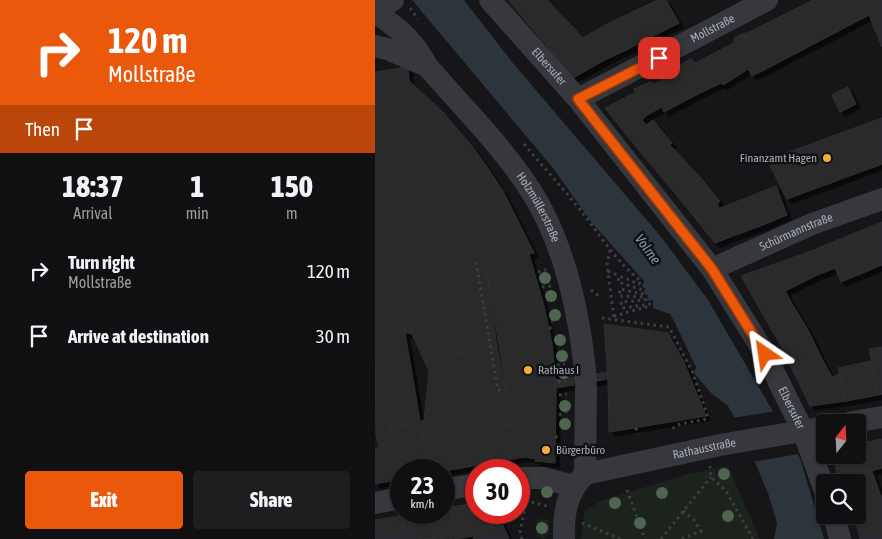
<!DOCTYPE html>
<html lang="en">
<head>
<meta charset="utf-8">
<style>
	body { margin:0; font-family:"Asap Condensed",sans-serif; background:#1e1e20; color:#f1f3f6; height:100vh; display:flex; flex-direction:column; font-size:19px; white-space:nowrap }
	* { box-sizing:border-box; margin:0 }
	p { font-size:16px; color:#9c9d9f }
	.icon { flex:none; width:28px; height:28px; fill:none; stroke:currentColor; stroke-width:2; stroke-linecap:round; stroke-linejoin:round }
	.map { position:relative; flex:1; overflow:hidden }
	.details { display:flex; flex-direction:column; background:#101012; width:375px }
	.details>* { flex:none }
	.hud { background:#ea580c; color:#fff; overflow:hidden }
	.needle { width:32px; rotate:18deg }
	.fabs { position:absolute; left:441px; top:414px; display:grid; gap:10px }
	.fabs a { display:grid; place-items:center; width:50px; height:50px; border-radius:5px; background:#101012; box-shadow:0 1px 4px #0004,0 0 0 1px #303032; font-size:25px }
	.speed { position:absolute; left:15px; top:459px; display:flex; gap:10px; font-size:25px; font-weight:700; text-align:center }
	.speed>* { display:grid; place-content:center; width:65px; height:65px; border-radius:50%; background:#101012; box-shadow:0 1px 4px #0004,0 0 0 1px #303032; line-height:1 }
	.speed small { font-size:12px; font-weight:400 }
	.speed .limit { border:8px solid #d22; background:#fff; color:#111 }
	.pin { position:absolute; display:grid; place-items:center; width:42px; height:42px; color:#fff; margin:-21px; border-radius:10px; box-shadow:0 2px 8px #0006 }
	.me { position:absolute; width:55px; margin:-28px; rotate:328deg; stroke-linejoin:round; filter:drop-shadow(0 0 4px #0008) }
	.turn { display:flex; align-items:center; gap:18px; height:105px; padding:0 25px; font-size:22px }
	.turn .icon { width:65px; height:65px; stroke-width:2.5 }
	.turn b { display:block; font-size:35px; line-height:42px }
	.then { display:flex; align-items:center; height:48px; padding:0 25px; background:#0003; gap:10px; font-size:19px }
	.eta { display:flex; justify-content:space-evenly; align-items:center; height:85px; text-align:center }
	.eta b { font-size:30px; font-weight:800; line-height:35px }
	.cta { display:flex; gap:10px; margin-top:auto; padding:10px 25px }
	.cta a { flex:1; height:58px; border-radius:5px; background:#ea580c; color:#fff; font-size:20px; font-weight:800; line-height:58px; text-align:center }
	.cta a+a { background:#1e1e20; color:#f1f3f6 }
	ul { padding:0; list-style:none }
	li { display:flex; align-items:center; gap:15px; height:65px; padding:0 25px }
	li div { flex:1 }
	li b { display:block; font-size:19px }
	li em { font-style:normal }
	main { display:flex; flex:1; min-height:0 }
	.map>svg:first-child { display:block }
</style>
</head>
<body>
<main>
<section class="details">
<div class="hud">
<div class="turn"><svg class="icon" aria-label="right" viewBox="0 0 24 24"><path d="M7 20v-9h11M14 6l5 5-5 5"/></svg><div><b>120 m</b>Mollstraße</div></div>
<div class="then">Then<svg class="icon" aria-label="arrive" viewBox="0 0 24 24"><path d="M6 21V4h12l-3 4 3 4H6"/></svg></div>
</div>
<div class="eta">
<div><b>18:37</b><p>Arrival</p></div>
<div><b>1</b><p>min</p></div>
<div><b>150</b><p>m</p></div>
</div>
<ul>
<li><svg class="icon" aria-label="right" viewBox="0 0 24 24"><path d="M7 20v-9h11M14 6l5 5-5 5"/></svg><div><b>Turn right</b><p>Mollstraße</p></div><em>120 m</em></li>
<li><svg class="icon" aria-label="arrive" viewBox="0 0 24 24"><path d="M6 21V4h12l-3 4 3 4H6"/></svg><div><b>Arrive at destination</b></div><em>30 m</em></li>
</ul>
<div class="cta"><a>Exit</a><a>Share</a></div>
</section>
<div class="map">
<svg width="507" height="539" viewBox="0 0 507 539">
	<defs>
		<filter id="shadow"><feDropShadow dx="4.5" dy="4.5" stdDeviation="0" flood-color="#0009"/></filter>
	</defs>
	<rect width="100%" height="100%" fill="#161618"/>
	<!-- green -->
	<path fill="#1c231d" d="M353 466 385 539H206L210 511 225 501 313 474Z
		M162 519 174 520V533L169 539 161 535Z"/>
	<!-- water -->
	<path fill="#2c353c" d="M37 0H89L137 62 287 238 333 300 425 458 449 539H399L402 523 394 496 368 433 353 406 336 393 319 373 321 367 299 321 295 314 278 308V300L272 301 273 295 269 294 270 288 267 287 269 281 217 223 178 168Z"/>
	<!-- pier -->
	<path fill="#161618" d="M402 411 424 454 377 462 357 418Z"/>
	<!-- building -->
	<path fill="#29292c" stroke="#303034" filter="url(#shadow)" d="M133 0H172L197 26 171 45Z
		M283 0H291L304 23 253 49 234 23Z
		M438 0H507V47L494 15 389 70 370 34Z
		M234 23 253 49 226 62 211 36Z
		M197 26 208 38 211 36 226 62 198 78 171 45Z
		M370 33 389 70 377 76 373 69 348 85 346 83 321 95 305 67 306 64 316 59 320 63 324 61 359 43V38Z
		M33 67 34 81 68 112 98 147 112 167 128 191 159 253 110 261 122 347 49 360 37 334 29 332V327L15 330 16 335 0 337V72Z
		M308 68 321 95 289 112 287 107 272 115 259 89 275 82 279 84Z
		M473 87 481 104 465 112 457 95Z
		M261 92 272 115 267 120 271 125 278 120 290 135 267 154 230 108Z
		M507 118V164L412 199 392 160Z
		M290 135 297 143 295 145 326 178 303 197 267 154Z
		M326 178 345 201 342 204 358 236 340 243 303 197Z
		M401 186 412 215 388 225 376 196Z
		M376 196 388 225 358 236 345 208Z
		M507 222V265L466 282 460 268 440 276 431 253Z
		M431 253 440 276 410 291 397 265Z
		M154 254 169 306 177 344 181 388 180 463 160 461 161 459 149 457 69 471 26 470V479L0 484V448H4L1 435 15 433V427L32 424 33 430 46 427 49 440 137 424 110 261Z
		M397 265 416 302 390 318 366 276Z
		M416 302 433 330 405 344 390 318Z
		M229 324 293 333 308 360 331 416 234 432 233 379Z
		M29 327 46 427 33 430 32 424 15 427V433L1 435 0 337 16 335 15 330Z
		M433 330 447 359 419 373 405 344Z
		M122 347 137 424 49 440 46 421H49L54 371 49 360Z
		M507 347V394L503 395 494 349Z
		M447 359 457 377 464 374 471 401 435 406 419 373Z
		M496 361 503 395 471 401 463 368Z
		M233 372V379L181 388 180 380Z
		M507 439V468L463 479 458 455H482V444Z
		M497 471 507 499V515L478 523 475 515H482V482H464L463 479Z
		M101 503V512H122L134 539H99L98 536 81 539 76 507Z
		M76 507 81 538 31 539 27 516 45 512H69V508Z
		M507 515V539H485L481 522Z
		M27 516 31 539H0V520Z"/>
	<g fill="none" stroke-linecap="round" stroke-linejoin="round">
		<!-- path -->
		<path stroke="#3d3f44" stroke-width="3" stroke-dasharray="2.5 4" stroke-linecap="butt" d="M35 8 43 19
			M149 144C168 167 188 188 206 211 225 235 242 263 266 281L264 284 244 276 243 282 268 290 267 294 245 289 244 296 270 297V300L246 302 247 308 275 304V306L239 316
			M235 250 232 265 239 318
			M101 262 123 390 130 389
			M233 271 244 276
			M163 272 171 270
			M167 287 176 286
			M216 290 224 296
			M227 318 294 327 317 371 332 414V419L305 424 295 430
			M176 321 184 319
			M174 328H177
			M182 365 190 364
			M183 382 191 381
			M184 395 192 394
			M184 415 193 411
			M261 428 262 435
			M180 437H186
			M119 465V470
			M335 466 336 477 351 491 378 539
			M252 490 270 539
			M144 499 172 506
			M207 523 246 539
			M147 539 145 533 151 501
			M286 539 336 477
			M307 539 326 531 319 520 308 511"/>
		<!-- minor -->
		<g stroke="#37383d" stroke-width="22">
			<path id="s1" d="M115 0 203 99 337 269 390 354 428 431 450 491"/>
			<path d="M5 9 18 0"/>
			<path id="s2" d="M7 17C27 31 41 44 52 66 87 106 127 146 156 191 191 246 205 316 211 380"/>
			<path d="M0 46 12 49 52 66"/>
			<path id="s3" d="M203 99 392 0"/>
			<path id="s4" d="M337 269 437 224 507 199"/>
			<path d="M477 422 507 417"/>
			<path id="s5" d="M210 474 345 445 450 427"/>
			<path d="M210 474 211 388"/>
			<path d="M144 478H168L198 486"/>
			<path d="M69 490 101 484"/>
			<path d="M0 503 26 498"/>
			<path d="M459 515 465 539"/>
			<path d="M189 539C188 513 192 492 210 474"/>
		</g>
	</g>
	<!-- trees -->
	<g fill="#506452">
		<circle cx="170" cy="278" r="6"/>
		<circle cx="176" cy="296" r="6"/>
		<circle cx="180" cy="315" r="6"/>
		<circle cx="185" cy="340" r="6"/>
		<circle cx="187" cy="356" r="6"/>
		<circle cx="189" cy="373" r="6"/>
		<circle cx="190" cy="406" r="6"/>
		<circle cx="190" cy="424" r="6"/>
		<circle cx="349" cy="474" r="6"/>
		<circle cx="172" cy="492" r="6"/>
		<circle cx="287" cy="493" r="6"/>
		<circle cx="240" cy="503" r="6"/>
		<circle cx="353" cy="516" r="6"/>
		<circle cx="265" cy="523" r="6"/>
		<circle cx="167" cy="528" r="6"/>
	</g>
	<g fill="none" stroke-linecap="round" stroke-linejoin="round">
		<defs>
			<path id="route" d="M284 58 203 99 337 269 390 354"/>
		</defs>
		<!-- route casing -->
		<use href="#route" stroke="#983908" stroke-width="12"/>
		<!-- route -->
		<use href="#route" stroke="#ea580c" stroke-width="9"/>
	</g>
	<!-- markers -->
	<g fill="#f2b134" stroke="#111113" stroke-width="2">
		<circle cx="452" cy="158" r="5"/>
		<circle cx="153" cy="370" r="5"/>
		<circle cx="171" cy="450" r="5"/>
	</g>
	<g text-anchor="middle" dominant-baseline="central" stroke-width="5" stroke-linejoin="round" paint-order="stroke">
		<!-- street labels -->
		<g font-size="12" fill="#a8adb8" stroke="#111113">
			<text stroke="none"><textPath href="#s3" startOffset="152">Mollstraße</textPath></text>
			<text stroke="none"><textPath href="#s1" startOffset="89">Elbersufer</textPath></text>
			<text stroke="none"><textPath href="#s2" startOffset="248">Holzmüllerstraße</textPath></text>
			<text stroke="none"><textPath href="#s4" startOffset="92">Schürmannstraße</textPath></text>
			<text stroke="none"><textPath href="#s1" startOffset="509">Elbersufer</textPath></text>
			<text stroke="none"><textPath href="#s5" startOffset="122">Rathausstraße</textPath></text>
		</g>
		<!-- poi labels -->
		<g font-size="12" fill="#a8adb8" stroke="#111113" text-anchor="start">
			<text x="442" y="158" text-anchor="end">Finanzamt Hagen</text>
			<text x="163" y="370">Rathaus I</text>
			<text x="181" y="450">Bürgerbüro</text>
		</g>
		<!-- water labels -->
		<g font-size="14" font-style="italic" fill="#7f9bb3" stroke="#111113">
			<text transform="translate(273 249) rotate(54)">Volme</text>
		</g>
	</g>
</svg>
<div class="fabs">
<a><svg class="needle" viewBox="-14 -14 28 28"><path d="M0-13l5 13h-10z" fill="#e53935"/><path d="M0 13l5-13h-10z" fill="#9c9d9f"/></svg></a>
<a><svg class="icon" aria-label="search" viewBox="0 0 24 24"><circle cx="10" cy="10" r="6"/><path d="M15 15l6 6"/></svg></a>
</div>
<div class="speed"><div>23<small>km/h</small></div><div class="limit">30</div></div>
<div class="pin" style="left:284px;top:58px;background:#d93025"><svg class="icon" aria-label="arrive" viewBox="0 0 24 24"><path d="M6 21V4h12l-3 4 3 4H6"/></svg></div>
<svg class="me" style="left:390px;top:354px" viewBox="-20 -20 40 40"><path d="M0-17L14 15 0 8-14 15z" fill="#ea580c" stroke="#fff" stroke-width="4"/></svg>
</div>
</main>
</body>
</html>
